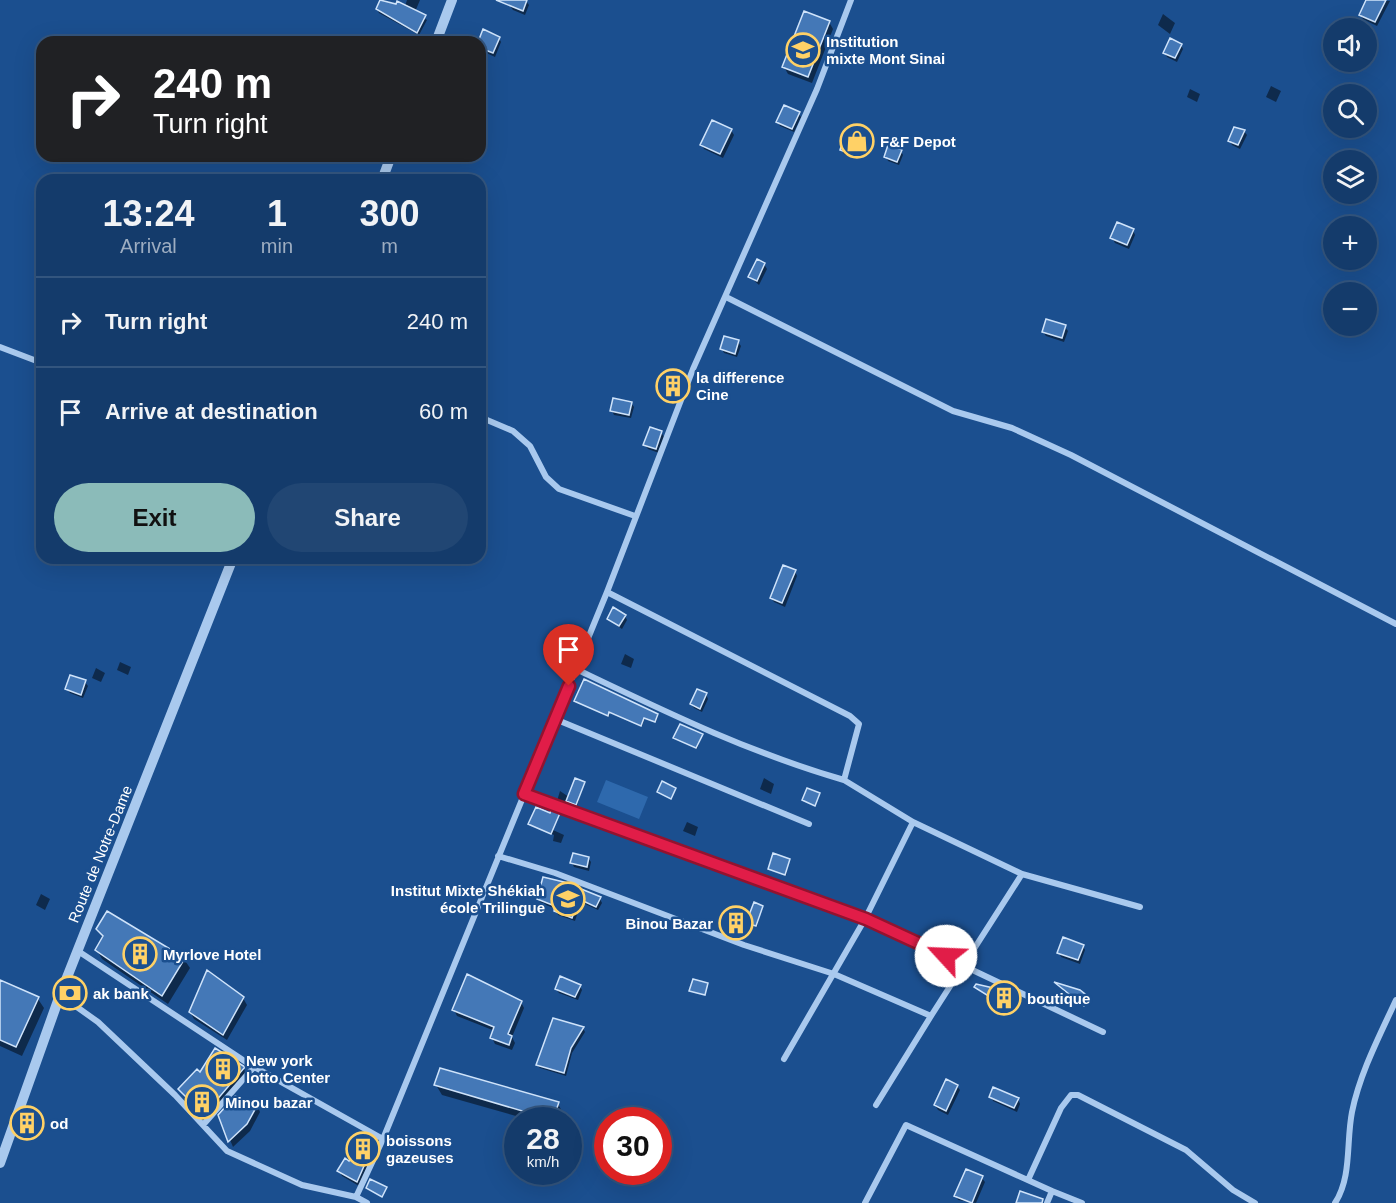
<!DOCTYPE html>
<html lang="en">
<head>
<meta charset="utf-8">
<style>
	body { margin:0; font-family:Helvetica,sans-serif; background:#214673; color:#f1f3f6; height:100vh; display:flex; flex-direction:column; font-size:22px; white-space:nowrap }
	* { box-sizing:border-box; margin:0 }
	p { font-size:20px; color:#9dadc1 }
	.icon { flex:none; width:33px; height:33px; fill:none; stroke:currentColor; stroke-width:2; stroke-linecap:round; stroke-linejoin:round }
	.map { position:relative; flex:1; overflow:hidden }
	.sheet { position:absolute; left:36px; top:174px; width:450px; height:390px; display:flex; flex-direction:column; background:#143b6b; border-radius:18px; box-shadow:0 6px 24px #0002,0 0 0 2px #33557e }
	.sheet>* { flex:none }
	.top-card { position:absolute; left:36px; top:36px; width:450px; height:126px; border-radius:18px; box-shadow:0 6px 24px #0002,0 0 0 2px #33557e; background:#202124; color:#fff; overflow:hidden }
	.controls { position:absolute; left:1323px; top:18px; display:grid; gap:12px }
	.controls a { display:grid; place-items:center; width:54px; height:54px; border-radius:50%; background:#143b6b; box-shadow:0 6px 24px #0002,0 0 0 2px #33557e; font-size:30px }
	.speed { position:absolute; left:504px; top:1107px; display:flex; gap:12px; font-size:30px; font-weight:700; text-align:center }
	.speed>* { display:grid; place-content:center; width:78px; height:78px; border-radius:50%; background:#143b6b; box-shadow:0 6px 24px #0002,0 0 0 2px #33557e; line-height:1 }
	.speed small { font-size:15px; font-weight:400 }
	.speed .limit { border:9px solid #d22; background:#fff; color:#111 }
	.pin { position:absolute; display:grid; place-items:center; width:51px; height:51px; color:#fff; margin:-62px -26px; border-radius:50% 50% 50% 0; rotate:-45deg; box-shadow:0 0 6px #0007 }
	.pin .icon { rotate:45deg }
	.me { position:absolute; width:66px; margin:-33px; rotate:295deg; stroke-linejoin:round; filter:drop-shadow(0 0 4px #0008) }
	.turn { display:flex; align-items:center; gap:21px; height:126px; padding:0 18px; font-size:27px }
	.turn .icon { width:78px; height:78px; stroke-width:2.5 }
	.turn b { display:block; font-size:42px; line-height:51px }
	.eta { display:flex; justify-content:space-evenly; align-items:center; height:102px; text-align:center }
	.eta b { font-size:36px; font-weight:600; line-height:42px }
	.primary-button { display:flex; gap:12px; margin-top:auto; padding:12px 18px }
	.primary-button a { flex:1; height:69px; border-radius:36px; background:#8bbbb9; color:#111; font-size:24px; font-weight:600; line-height:69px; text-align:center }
	.primary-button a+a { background:#214673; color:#f1f3f6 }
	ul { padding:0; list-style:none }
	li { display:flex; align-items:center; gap:18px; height:90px; padding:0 18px; border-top:2px solid #33557e }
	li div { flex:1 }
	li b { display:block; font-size:22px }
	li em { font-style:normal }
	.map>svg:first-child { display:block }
</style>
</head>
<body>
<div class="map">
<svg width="1396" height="1203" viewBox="0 0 1396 1203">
	<rect width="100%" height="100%" fill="#1b4f8f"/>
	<!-- green -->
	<path fill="#2e69ad" d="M606 780 648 797 639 819 597 802Z"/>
	<!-- shadow -->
	<path fill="#0007" d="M382 0 405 6 407 0H420L415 12 427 20 419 35 379 13 377 9Z
		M513 0 526 1 529 5 525 15 513 10 510 6Z
		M1367 0 1390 1 1377 26 1363 19 1360 15Z
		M1163 14 1175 23 1170 34 1158 25Z
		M829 22 833 29 812 83 788 74 784 67Z
		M499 38 501 42 495 57 480 50 479 42Z
		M1181 45 1183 49 1177 62 1167 57 1165 53Z
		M1271 86 1281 91 1276 102 1266 97Z
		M1190 89 1200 94 1197 102 1187 97Z
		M798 113 801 117 794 132 780 126 778 122Z
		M713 122 731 130 734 135 723 158 704 149 702 145Z
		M1244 131 1247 135 1240 149 1232 145 1230 141Z
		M858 143 860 147 857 158 844 154 842 150Z
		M901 151 903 155 899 165 888 161 886 156Z
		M1133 230 1135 235 1129 249 1115 243 1112 238Z
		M764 264 767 269 759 285 750 277Z
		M1047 321 1065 327 1068 331 1064 342 1046 336 1043 332Z
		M738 342 741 346 737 357 724 353 722 349Z
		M681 383 683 387 679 400 669 396 666 391Z
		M631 403 634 407 631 418 614 415 612 411Z
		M661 432 664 437 659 453 648 449 645 445Z
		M795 571 797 576 785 607 774 602 771 598Z
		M625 616 627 620 622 629 608 619Z
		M625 654 634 659 631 668 621 664Z
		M120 662 131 667 128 675 117 670Z
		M96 668 105 673 101 682 92 678Z
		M85 682 88 686 83 698 70 693 67 689Z
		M706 694 708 699 702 712 694 708 691 704Z
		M577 702 657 715 658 716 656 722 645 718 642 726 610 713 609 717Z
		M702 735 697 749 676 739Z
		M764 778 774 784 771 794 760 789Z
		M584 783 577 806 567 799 565 804 557 801 560 791 569 797Z
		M559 814 553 830 564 835 561 843 553 841 554 835 530 824Z
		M687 822 698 827 695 836 683 831Z
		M588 858 591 862 589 871 574 867 572 863Z
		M789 860 786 876 770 869Z
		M41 894 50 899 45 910 36 905Z
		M538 898 600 899 602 903 598 910 581 902 575 921 558 915 556 909 541 903Z
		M762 907 757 927 748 925V923Z
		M734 916 744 922 740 932 729 925Z
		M98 929 184 959 190 968 168 1004 102 959 97 950 103 938Z
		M1083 946 1085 950 1080 964 1061 957 1059 952Z
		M0 981 38 999 44 1008 22 1056 0 1046Z
		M580 986 582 990 578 1000 559 993 556 989Z
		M976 987 1001 991 1013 1000 1008 1008Z
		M243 998 247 1005 227 1040 194 1019 190 1012Z
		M521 1002 524 1008 512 1037 515 1043 512 1050 495 1044 492 1038 495 1031 457 1016 454 1010Z
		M583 1028 585 1032 572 1053 566 1076 540 1068 537 1065Z
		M244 1069 247 1075 208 1121 179 1089 201 1074Z
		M436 1085 558 1104 563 1113 561 1120H530L442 1095Z
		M957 1086 960 1090 948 1115 938 1110 935 1105Z
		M991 1097 1018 1099 1020 1104 1017 1112 993 1101Z
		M257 1105 260 1112 250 1131 233 1147 220 1116Z
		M36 1118 38 1122 33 1137 24 1134 21 1130Z
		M374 1142 377 1146 359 1186 342 1176 339 1171Z
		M982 1178 985 1182 976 1203 958 1200 956 1195Z"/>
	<!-- building -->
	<path fill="#4478b7" stroke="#cfe3fa" stroke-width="1.5" d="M380 0 396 4 397 1 426 15 417 33 376 9Z
		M496 0H527L523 11Z
		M1366 0H1386L1375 22 1359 15Z
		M804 11 830 21 808 77 782 67Z
		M483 29 500 37 493 53 480 48V42H478Z
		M1170 38 1182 44 1175 58 1163 53Z
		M784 105 800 112 792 129 776 122Z
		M712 120 732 129 720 154 700 145Z
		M1234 127 1245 130 1238 145 1228 141Z
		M844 137 859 142 855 155 840 150Z
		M888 145 902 150 897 162 884 157Z
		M1117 222 1134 229 1127 245 1110 238Z
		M757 259 765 263 757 281 748 277Z
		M1046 319 1066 325 1062 338 1042 332Z
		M724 336 739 340 735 354 720 349Z
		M669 375 682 381 677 397 665 392Z
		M613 398 632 402 629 415 610 411Z
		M650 427 662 431 656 449 643 445Z
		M783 565 796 570 782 603 770 598Z
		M613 607 626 615 619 626 607 619Z
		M70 675 86 680 81 695 65 689Z
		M584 679 658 714 655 722 644 718 641 726 609 712 608 716 574 701Z
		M697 689 707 693 700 709 690 704Z
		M680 724 703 734 696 748 673 738Z
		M575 778 585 782 576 805 566 801Z
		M662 781 676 788 671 799 657 792Z
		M807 788 820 793 815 806 802 800Z
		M536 807 550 813 551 810 560 813 551 834 528 824Z
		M573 853 589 857 587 867 570 863Z
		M773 853 790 859 785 875 768 869Z
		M543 877 564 882 601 897 596 907 579 899 572 918 554 911 555 906 537 899Z
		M754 902 763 906 756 926 746 923Z
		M107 911 185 958 162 996 95 950 103 936 96 929Z
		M1063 937 1084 945 1078 960 1057 953Z
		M207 970 244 997 223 1035 189 1012Z
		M467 974 522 1001 508 1034 512 1036 509 1045 490 1038 494 1027 452 1010Z
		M560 976 581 985 575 997 555 989Z
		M693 979 708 983 705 995 689 991Z
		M0 980 39 997 16 1047 0 1040Z
		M1054 982 1080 990 1090 998 1084 1006Z
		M976 984 1002 990 1012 996 1006 1007 974 987Z
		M553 1018 584 1027 571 1048 564 1073 536 1065Z
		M215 1048 245 1067 204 1115 178 1089 197 1069 200 1072Z
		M440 1068 559 1102 553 1120 434 1085Z
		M946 1079 958 1085 946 1111 934 1105Z
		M993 1087 1019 1098 1014 1108 989 1097Z
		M235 1096 258 1104 247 1124 228 1142 218 1115Z
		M26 1113 37 1117 30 1134 20 1130Z
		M361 1134 375 1141 357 1182 337 1171 345 1158 349 1161Z
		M966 1169 983 1176 972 1203 954 1196Z
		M370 1179 387 1187 382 1197 366 1188Z
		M1020 1191 1043 1199 1042 1203H1016Z"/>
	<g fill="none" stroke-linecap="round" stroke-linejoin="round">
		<!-- minor -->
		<path stroke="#a9c9ee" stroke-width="6" d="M726 297 953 411 1012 428 1071 455 1396 624
			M0 347 42 363
			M480 417 513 431 530 446 546 477 559 489 635 516
			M607 592 850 716 859 724 844 780 913 822 1022 874 1140 907
			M576 669C664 711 750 753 844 780
			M555 719 809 824
			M524 794 865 919 1103 1032
			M498 856 555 873 744 945 834 974 931 1016 876 1105
			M78 951 249 1064 383 1139
			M60 995 98 1022 175 1095 227 1151 302 1185 356 1197 383 1139 607 592 693 369 817 89 851 0
			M931 1016 1022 874
			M784 1059 865 919 913 822
			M203 1125 254 1067
			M1028 1180 1061 1108 1071 1095H1078L1186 1150 1233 1190 1255 1203
			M1052 1191 1082 1203
			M356 1197 367 1203
			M865 1203 906 1125 1052 1191 1047 1203
			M1335 1203C1352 1177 1346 1142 1352 1112 1360 1073 1379 1037 1396 1000"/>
		<!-- tertiary -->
		<path stroke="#a9c9ee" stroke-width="10" d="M436 42 452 0
			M382 180 391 156
			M0 1163 60 995 233 558"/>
	</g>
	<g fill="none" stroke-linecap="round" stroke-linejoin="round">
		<defs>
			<path id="route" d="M569 686 524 794 866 919 946 956"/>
		</defs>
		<!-- route casing -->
		<use href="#route" stroke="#92132f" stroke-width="15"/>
		<!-- route -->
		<use href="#route" stroke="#e11d48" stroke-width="10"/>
	</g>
	<!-- icons -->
	<defs>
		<symbol id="school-ring" viewBox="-11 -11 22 22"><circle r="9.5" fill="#1b4f8f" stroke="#ffd166" stroke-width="1.5"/><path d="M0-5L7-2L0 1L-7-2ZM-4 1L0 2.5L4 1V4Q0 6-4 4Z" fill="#ffd166"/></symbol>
		<symbol id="shop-ring" viewBox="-11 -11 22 22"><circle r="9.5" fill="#1b4f8f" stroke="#ffd166" stroke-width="1.5"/><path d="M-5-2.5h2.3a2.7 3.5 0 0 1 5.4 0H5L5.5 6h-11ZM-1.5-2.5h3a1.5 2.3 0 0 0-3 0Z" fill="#ffd166"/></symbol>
		<symbol id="building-ring" viewBox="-11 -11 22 22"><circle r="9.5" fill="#1b4f8f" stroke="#ffd166" stroke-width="1.5"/><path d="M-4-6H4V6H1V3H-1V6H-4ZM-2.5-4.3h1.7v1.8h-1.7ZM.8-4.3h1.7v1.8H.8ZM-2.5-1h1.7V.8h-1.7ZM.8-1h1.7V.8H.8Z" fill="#ffd166"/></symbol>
		<symbol id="bank-ring" viewBox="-11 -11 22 22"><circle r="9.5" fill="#1b4f8f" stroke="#ffd166" stroke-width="1.5"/><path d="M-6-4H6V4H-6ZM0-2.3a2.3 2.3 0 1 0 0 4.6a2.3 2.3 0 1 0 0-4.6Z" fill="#ffd166"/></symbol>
	</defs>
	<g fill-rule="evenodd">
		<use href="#school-ring" x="784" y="31" width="38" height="38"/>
		<use href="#shop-ring" x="838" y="122" width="38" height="38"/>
		<use href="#building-ring" x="654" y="367" width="38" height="38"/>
		<use href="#school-ring" x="549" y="880" width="38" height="38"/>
		<use href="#building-ring" x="717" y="904" width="38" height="38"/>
		<use href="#building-ring" x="121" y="935" width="38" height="38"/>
		<use href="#bank-ring" x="51" y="974" width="38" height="38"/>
		<use href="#building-ring" x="985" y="979" width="38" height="38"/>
		<use href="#building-ring" x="204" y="1050" width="38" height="38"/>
		<use href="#building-ring" x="183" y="1083" width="38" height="38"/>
		<use href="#building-ring" x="8" y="1104" width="38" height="38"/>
		<use href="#building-ring" x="344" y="1130" width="38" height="38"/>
	</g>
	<g text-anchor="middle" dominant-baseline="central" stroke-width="5" stroke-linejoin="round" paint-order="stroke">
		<!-- poi labels -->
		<g font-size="15" font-weight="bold" fill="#fff" stroke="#1b4f8f" text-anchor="start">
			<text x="826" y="41">Institution<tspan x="826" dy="17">mixte Mont Sinai</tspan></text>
			<text x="880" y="141">F&amp;F Depot</text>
			<text x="696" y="377">la difference<tspan x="696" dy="17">Cine</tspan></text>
			<text x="545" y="890" text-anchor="end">Institut Mixte Shékiah<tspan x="545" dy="17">école Trilingue</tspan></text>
			<text x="713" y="923" text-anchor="end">Binou Bazar</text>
			<text x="163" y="954">Myrlove Hotel</text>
			<text x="93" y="993">ak bank</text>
			<text x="1027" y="998">boutique</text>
			<text x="246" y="1060">New york<tspan x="246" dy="17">lotto Center</tspan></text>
			<text x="225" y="1102">Minou bazar</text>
			<text x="50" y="1123">od</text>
			<text x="386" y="1140">boissons<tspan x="386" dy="17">gazeuses</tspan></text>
		</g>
		<!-- street labels -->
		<g font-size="15" fill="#fff" stroke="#1b4f8f">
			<text transform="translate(100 854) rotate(-68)">Route de Notre-Dame</text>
		</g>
	</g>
</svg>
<div class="controls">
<a><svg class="icon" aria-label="sound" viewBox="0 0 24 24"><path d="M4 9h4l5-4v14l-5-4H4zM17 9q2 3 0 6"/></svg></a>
<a><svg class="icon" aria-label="search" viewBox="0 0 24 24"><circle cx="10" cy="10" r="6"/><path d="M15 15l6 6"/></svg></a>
<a><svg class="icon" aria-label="layers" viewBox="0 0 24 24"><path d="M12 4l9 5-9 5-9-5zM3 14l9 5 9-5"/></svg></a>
<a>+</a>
<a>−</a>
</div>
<div class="speed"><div>28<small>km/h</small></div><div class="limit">30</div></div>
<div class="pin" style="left:569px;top:686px;background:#d93025"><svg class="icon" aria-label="arrive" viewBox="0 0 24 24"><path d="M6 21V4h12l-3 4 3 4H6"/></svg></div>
<svg class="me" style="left:946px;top:956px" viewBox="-20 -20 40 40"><circle r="19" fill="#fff"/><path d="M0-13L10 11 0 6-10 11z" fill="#e11d48"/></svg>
<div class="top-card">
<div class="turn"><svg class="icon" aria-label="right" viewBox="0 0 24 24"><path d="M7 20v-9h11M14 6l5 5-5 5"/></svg><div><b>240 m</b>Turn right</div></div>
</div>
<section class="sheet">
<div class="eta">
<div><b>13:24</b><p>Arrival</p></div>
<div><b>1</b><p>min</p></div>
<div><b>300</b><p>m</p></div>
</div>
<ul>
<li><svg class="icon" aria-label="right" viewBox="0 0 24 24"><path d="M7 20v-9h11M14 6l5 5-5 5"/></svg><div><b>Turn right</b></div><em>240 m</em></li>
<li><svg class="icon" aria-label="arrive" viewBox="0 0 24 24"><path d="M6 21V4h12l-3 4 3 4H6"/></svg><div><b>Arrive at destination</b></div><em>60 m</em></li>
</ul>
<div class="primary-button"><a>Exit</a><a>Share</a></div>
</section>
</div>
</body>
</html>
